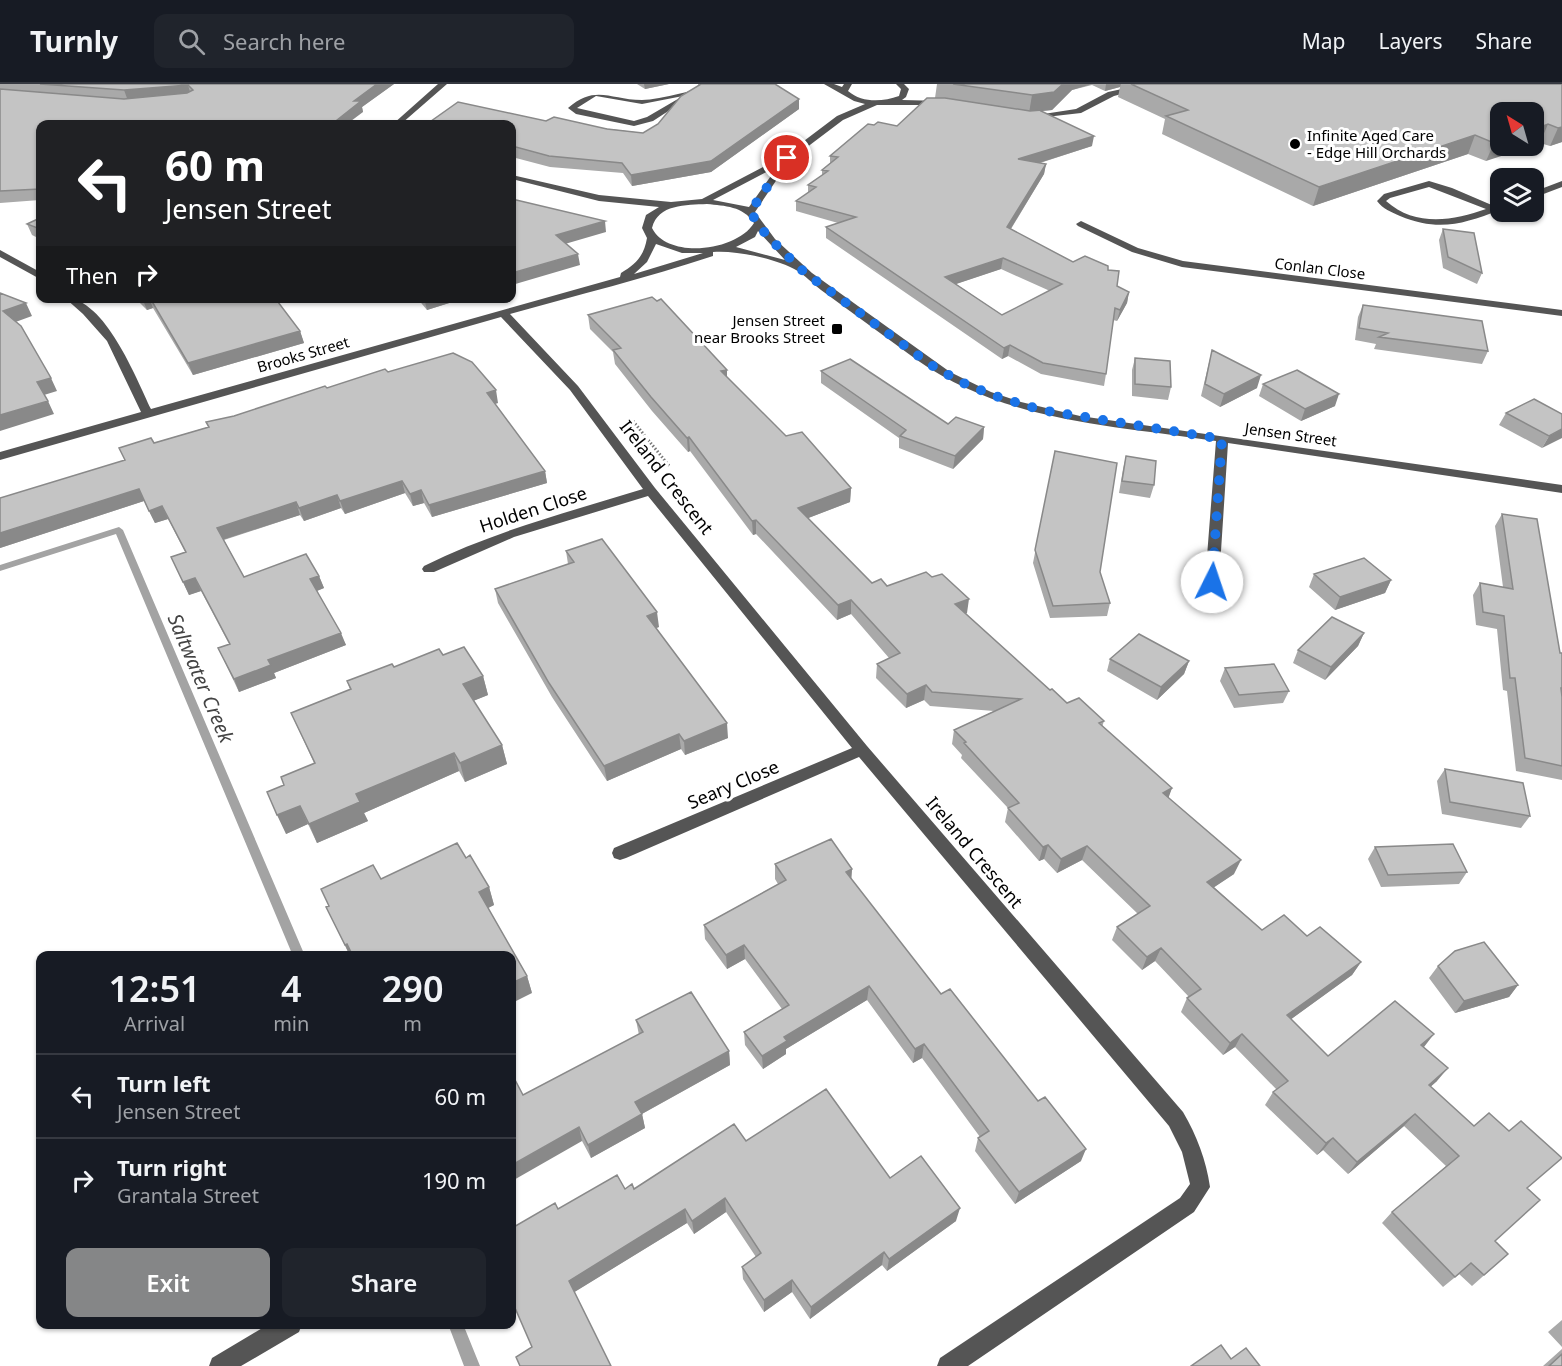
<!DOCTYPE html>
<html lang="en">
<head>
<meta charset="utf-8">
<style>
	body { margin:0; font-family:"Noto Sans",sans-serif; background:#20242c; color:#f1f3f6; height:100vh; display:flex; flex-direction:column; font-size:22px; white-space:nowrap }
	* { box-sizing:border-box; margin:0 }
	p { font-size:20px; color:#9ea1a6 }
	.icon { flex:none; width:33px; height:33px; fill:none; stroke:currentColor; stroke-width:2; stroke-linecap:round; stroke-linejoin:round }
	.map { position:relative; flex:1; overflow:hidden }
	.drawer { position:absolute; left:36px; top:867px; width:480px; height:378px; display:flex; flex-direction:column; background:#171b24; border-radius:12px; box-shadow:0 2px 4px #0004 }
	.drawer>* { flex:none }
	.hud { position:absolute; left:36px; top:36px; width:480px; height:183px; border-radius:12px; box-shadow:0 2px 4px #0004; background:#202124; color:#fff; overflow:hidden }
	.needle { width:39px; rotate:323deg }
	.fabs { position:absolute; left:1490px; top:18px; display:grid; gap:12px }
	.fabs a { display:grid; place-items:center; width:54px; height:54px; border-radius:12px; background:#171b24; box-shadow:0 2px 4px #0004; font-size:30px }
	.pin { position:absolute; display:grid; place-items:center; width:51px; height:51px; color:#fff; margin:-26px; border:3px solid #fff; border-radius:50%; box-shadow:0 2px 6px #0007 }
	.me { position:absolute; width:66px; margin:-33px; rotate:4deg; stroke-linejoin:round; filter:drop-shadow(0 0 4px #0008) }
	.turn { display:flex; align-items:center; gap:21px; height:126px; padding:0 30px; font-size:27px }
	.turn .icon { width:78px; height:78px; stroke-width:2.5 }
	.turn b { display:block; font-size:42px; line-height:51px }
	.then { display:flex; align-items:center; height:57px; padding:0 30px; background:#0003; gap:12px; font-size:22px }
	.eta { display:flex; justify-content:space-evenly; align-items:center; height:102px; text-align:center }
	.eta b { font-size:36px; font-weight:600; line-height:42px }
	.button { display:flex; gap:12px; margin-top:auto; padding:12px 30px }
	.button a { flex:1; height:69px; border-radius:12px; background:#858687; color:#fff; font-size:24px; font-weight:600; line-height:69px; text-align:center }
	.button a+a { background:#20242c; color:#f1f3f6 }
	ul { padding:0; list-style:none }
	li { display:flex; align-items:center; gap:18px; height:84px; padding:0 30px; border-top:2px solid #363941 }
	li div { flex:1 }
	li b { display:block; font-size:22px }
	li em { font-style:normal }
	header { display:flex; align-items:center; gap:36px; box-sizing:border-box; height:84px; padding:0 30px; background:#171b24; border-bottom:2px solid #363941 }
	header strong { font-size:28px }
	nav { display:flex; gap:33px; margin-inline-start:auto; font-size:21px }
	.search { width:420px; height:54px; background:#20242c; display:flex; align-items:center; gap:15px; box-sizing:border-box; padding:0 21px; border-radius:12px; color:#9ea1a6; font-size:22px }
	.map>svg:first-child { display:block }
</style>
</head>
<body>
<header>
<strong>Turnly</strong>
<div class="search"><svg class="icon" aria-label="search" viewBox="0 0 24 24"><circle cx="10" cy="10" r="6"/><path d="M15 15l6 6"/></svg>Search here</div>
<nav><a>Map</a><a>Layers</a><a>Share</a></nav>
</header>
<div class="map">
<svg width="1562" height="1282" viewBox="0 0 1562 1282">
	<rect width="100%" height="100%" fill="#fff"/>
	<g fill="none" stroke-linecap="round" stroke-linejoin="round">
		<!-- stream -->
		<path fill="#a3a3a3" fill-rule="evenodd" d="M119 443 123 446 305 872H293L116 450 0 487V481Z
			M448 1240H463L480 1282H464Z"/>
		<!-- path -->
		<path stroke="#777" stroke-width="3" stroke-dasharray="1.5 2" stroke-linecap="butt" d="M633 337 670 383"/>
		<!-- minor -->
		<path fill="#555" fill-rule="evenodd" d="M438 0H447L401 40H393Z
			M720 0H735L696 9 653 37 634 42 576 30 568 24C596 0 610 16 642 16 661 16 699 4 720 0ZM596 12 642 20 683 12 647 33 634 37 577 24Z
			M824 0H834L842 3 844 0H852L848 7C862 19 882 18 899 12L901 5 896 0H904L909 5 906 13 902 16 943 17 947 19 943 21H877L843 36 790 76 755 128 775 155 812 189 950 288 991 308 1021 318 1080 332 1562 401V409L1228 359 1219 498 1212 502 1205 498 1216 357C1112 341 1005 338 917 276 885 253 853 229 821 206 813 200 805 191 796 186 777 175 736 166 713 168V172C646 194 578 211 510 230L578 302 655 404 867 662 1183 1028C1197 1052 1206 1076 1210 1103L1194 1128 968 1282H937L940 1274 1180 1114 1190 1100 1182 1068 1169 1042 859 673 626 774 620 776 614 774 612 769 614 764 852 664 648 412 514 453 434 488H424L422 485 424 482C494 447 569 428 643 405L570 306 501 233 0 376V368L141 328 107 257 83 230 65 214C105 214 136 294 151 325L620 193 621 189C636 180 644 172 647 154L642 144 646 131 659 123 599 117 512 95V91L599 111 671 118 702 115 784 72 837 32 865 20 854 17ZM778 82 749 123 713 116ZM707 120C725 122 743 122 754 139 737 167 668 176 652 144 658 120 686 121 707 120ZM758 147 785 176 736 163 755 153ZM656 160 682 169H703L634 190 647 178Z
			M1145 0H1159L1114 12 1081 29 1028 35 1024 33 1076 25 1108 8Z
			M1429 97 1452 104 1494 122 1500 120V126C1463 140 1439 148 1400 132 1391 128 1383 125 1377 117L1384 110ZM1429 103 1486 125C1453 137 1415 143 1386 117L1390 114Z
			M1562 97V103L1533 114V108Z
			M1081 137 1138 164 1183 177 1562 226V232L1182 183 1132 168 1078 142 1076 140Z
			M0 166 40 188V195L0 173Z
			M269 1240H302L299 1248 241 1282H209L212 1274Z"/>
	</g>
	<!-- wall -->
	<path fill="#a9a9a9" fill-rule="evenodd" d="M0 0H394L362 23 363 28 40 40V116L0 119Z
		M637 0H669L645 5Z
		M698 0H775L799 15V25L711 88 632 102 623 89 550 83 512 73V40L546 37 643 49 658 40 698 2Z
		M937 0H1562V58L1550 62 1540 59 1533 61V28L1500 62 1486 77 1468 70 1313 122 1162 50 1165 35 1118 13 1120 3 1105 7 1092 1 1072 6 1052 26 1042 27V28L1092 62 1040 79 1046 80 1044 90 1011 145 1073 178 1108 186 1117 202 1129 208 1127 219 1117 237 1113 236 1106 290 1104 302 1041 290 1008 272 1002 275 826 154V143L838 139 796 127V117L808 109V101L822 91V86L830 79V72L874 41 897 42 935 14ZM1001 185 1050 207 1002 231 956 200Z
		M40 134V155L32 151 27 140Z
		M1443 145 1482 189 1477 200 1443 184 1439 156Z
		M135 214H197L199 216 300 247 304 259 193 291 153 224 147 226Z
		M417 214H465L427 226Z
		M1363 221 1488 267 1482 280 1374 265 1376 260 1355 256 1358 233Z
		M588 231 727 286V293L786 352 851 404 850 418 808 434 872 499 887 502 967 529 965 530 1050 606 1067 619 1104 637 1102 643 1172 704 1168 713 1234 790 1214 803 1262 846 1307 852 1361 878 1352 891 1291 935 1328 972 1424 963 1437 997 1430 1003 1527 1104 1495 1157 1508 1170 1472 1202 1459 1190 1443 1203 1382 1139 1392 1128 1446 1082 1404 1042 1348 1090 1323 1066 1317 1071 1265 1021 1273 1008 1277 1006 1235 963 1223 971 1181 928 1187 914 1189 913 1155 877 1142 886 1112 856 1117 843 1138 830 1082 776 1057 789 1044 775 1039 777 1005 738 1008 724 961 674 962 671 952 660 954 646 994 627 930 622 924 616 906 624 876 594 877 580 889 574 851 530 837 536 756 450 753 451 690 367 688 368 652 327 615 280 613 268 590 245Z
		M1212 266 1257 304 1220 323 1201 312Z
		M1135 274 1171 303 1168 316 1132 312V286Z
		M821 287 948 340 984 343 983 355 953 385 899 364V354L821 299Z
		M388 288 498 319 495 320 545 387 547 399 432 433 424 419 413 422 405 409 345 430 341 424 304 437 300 431 224 456 244 493 319 492 324 504 317 507 346 561 274 589 276 594 239 608 218 564 229 560 201 507 189 511 171 473 185 468 168 435 155 439 144 417 0 464V414L125 377 154 359 208 343 206 338 234 332 327 304Z
		M1263 300 1335 322 1301 337 1259 312Z
		M1506 329 1562 330 1542 364 1499 341Z
		M1055 367 1110 519 1107 532 1050 534 1033 479Z
		M1126 372 1154 401 1150 414 1119 409 1123 385Z
		M1502 430 1560 569H1562V696L1516 687 1507 607 1503 606 1497 545 1476 541 1473 511 1480 499 1503 503 1495 442Z
		M566 467 659 543 656 544 728 654 685 671 681 665 607 697 552 613 498 519 495 505 568 480Z
		M1314 490 1391 496 1385 509 1335 526 1309 503Z
		M1364 549 1358 562 1325 596 1293 579 1298 566Z
		M443 571 483 592 488 611 473 617 502 661 507 680 465 698 459 687 364 729 368 737 317 759 308 740 286 750 284 701 314 679 291 629 350 606 347 597 394 583Z
		M1110 575 1189 577 1184 590 1157 616 1107 587Z
		M1225 584 1289 607 1283 619 1234 624 1220 597Z
		M1445 685 1530 732 1521 744 1442 730 1437 697Z
		M1375 763 1467 788 1459 800 1381 803 1368 775Z
		M466 774 489 803 494 821 488 824 527 892 532 909 512 872H350L326 823 329 822 321 805 381 795Z
		M775 780 852 785 851 795 941 910 1081 1077 1015 1120 975 1067 978 1054 980 1053 922 974 913 979 867 916 786 965V970L763 985 745 961 744 948 782 925 745 875 727 885 705 855 704 841 778 800 775 795Z
		M1438 882 1518 901 1509 913 1455 929 1429 894Z
		M636 936 729 967 730 981 642 1030 645 1044 591 1074 582 1057 523 1011 639 951Z
		M746 1057 890 1094 956 1137 887 1187 882 1181 810 1235 792 1208 764 1228 743 1195 742 1183 756 1173 726 1128 694 1150 687 1139 574 1208 532 1263 558 1125 625 1105H634Z
		M1562 1236V1263L1548 1248Z
		M1562 1265V1282H1543Z"/>
	<!-- shaded-wall -->
	<path fill="#898989" d="M377 0H394L362 23 363 28 347 40H332L354 17Z
		M644 0H669L645 5Z
		M1063 0H1092L1072 6 1052 26 1042 27 1041 36 1029 29 1032 11Z
		M1106 0H1121L1120 3 1105 7Z
		M188 1 191 11 128 17 124 6Z
		M799 15V25L711 88 632 102 631 91Z
		M1548 40 1540 59 1533 61V46Z
		M1562 43V58L1550 62 1558 44Z
		M1475 51 1468 70 1313 122 1319 103Z
		M1094 52 1092 62 1017 86 1018 75Z
		M1500 57V62H1532L1486 77 1494 59Z
		M1046 80 1044 90 1005 154 1007 143Z
		M605 137 606 148 558 162 556 151Z
		M578 170 580 181 512 201V189Z
		M1003 174 1001 185 944 204 945 193Z
		M1129 208 1127 219 1117 237 1120 226Z
		M142 214H149L153 224 147 226Z
		M424 214H465L427 226Z
		M26 219 32 232 10 240 3 227Z
		M300 247 304 259 193 291 188 279Z
		M1010 261 1008 272 1002 275 1004 264Z
		M727 286V299L721 287Z
		M1261 291 1257 304 1220 323 1224 310Z
		M51 294 57 307 44 311 37 298Z
		M496 306 498 319 489 321 487 309Z
		M1339 310 1335 322 1301 337 1305 325Z
		M48 317 54 330 0 347V331Z
		M984 343 983 355 953 385 955 372Z
		M1562 345V354L1542 364 1549 352Z
		M689 353 690 367 688 368 687 354Z
		M545 387 547 399 432 433 429 421Z
		M402 397 405 409 345 430 340 417Z
		M851 404 850 418 798 438V424Z
		M139 405 144 417 0 464V449Z
		M421 406 424 419 413 422 410 410Z
		M337 411 341 424 304 437 299 424Z
		M296 418 300 431 222 456 217 444Z
		M162 422 168 435 155 439 149 427Z
		M756 436V450L753 451 752 437Z
		M319 492 324 504 314 508 310 495Z
		M195 494 201 507 189 511 183 498Z
		M1391 496 1385 509 1335 526 1340 513Z
		M969 515 967 529 953 535 955 520Z
		M851 516V530L837 536 838 521Z
		M657 528 659 543 648 547 647 532Z
		M341 549 346 561 274 589 276 594 239 608 234 595 268 576Z
		M1364 549 1358 562 1325 596 1331 583Z
		M1189 577 1184 590 1157 616 1161 603Z
		M483 592 488 611 468 619 463 600Z
		M926 601 924 616 906 624 907 610Z
		M727 639 728 654 685 671 684 657Z
		M679 650 681 665 607 697 604 682Z
		M502 661 507 680 465 698 460 679Z
		M454 669 459 687 364 729 368 737 317 759 309 740 356 710Z
		M1172 704 1167 718 1163 709Z
		M300 722 308 740 286 750 277 731Z
		M1048 761 1044 775 1039 777 1043 763Z
		M1087 762 1082 776 1057 789 1061 775Z
		M1241 776 1234 790 1201 812 1207 798Z
		M852 785 851 799 846 788Z
		M489 803 494 821 484 826 479 808Z
		M347 860 353 872H350L345 861Z
		M744 861 745 875 727 885 726 871Z
		M1161 864 1155 877 1142 886 1147 873Z
		M1361 878 1352 891 1279 944 1287 931Z
		M527 892 532 909 512 919V899Z
		M1518 901 1509 913 1455 929 1464 917Z
		M869 902 867 916 786 965V970L763 985 762 972 784 953Z
		M1242 950 1235 963 1223 971 1230 959Z
		M1434 950 1424 963 1411 974 1421 961Z
		M924 960 922 974 913 979 915 965Z
		M729 967 730 981 638 1032 635 1018Z
		M1448 984 1437 997 1418 1014 1429 1001Z
		M642 1030 645 1044 591 1074 588 1061Z
		M1415 1030 1404 1042 1348 1090 1357 1078Z
		M579 1043 582 1057 512 1097V1081Z
		M1333 1054 1323 1066 1317 1071 1326 1059Z
		M1086 1065 1081 1077 1015 1120 1019 1108Z
		M725 1114 726 1128 694 1150 692 1137Z
		M960 1124 956 1137 887 1187 889 1175Z
		M685 1125 687 1139 573 1209 569 1197Z
		M884 1168 882 1181 810 1235 811 1223Z
		M792 1196V1208L764 1228V1216Z"/>
	<!-- building -->
	<path fill="#c4c4c4" stroke="#898989" stroke-width="1.5" fill-rule="evenodd" d="M40 0H377L354 17H361L332 40H40V105L0 107V5L124 15 187 9 193 6 188 1 124 6Z
		M701 0H775L799 15 711 77 631 91 622 79 549 72 512 62V40H427L458 18 546 37 554 33 607 45 643 49 658 40 681 12Z
		M953 0H1063L1054 8 1032 11Z
		M1131 0H1562V43L1558 44 1548 40 1533 46V28H1500V57L1494 59 1475 51 1319 103 1166 32 1188 26Z
		M927 14H945L1030 27 1042 26 1041 27 1094 52 1018 75 1046 80 1007 143 1073 178 1085 172 1108 182V186L1119 187 1117 202 1129 208 1120 226 1115 224 1106 290 1043 279 1010 261 1004 264 826 143 856 133 796 117 816 103 808 101 828 87 822 86 838 73 830 72 868 40 874 41 878 38 897 42ZM1003 174 1062 200 1002 231 945 193Z
		M512 115 605 137 556 151 578 170 512 189Z
		M40 134V145L27 140Z
		M1443 145 1474 149 1482 189 1448 173Z
		M0 209 26 219 3 227 21 242 51 294 37 298 48 317 0 331Z
		M652 213 657 217 661 215 727 286 721 287 786 352 802 348 851 404 798 424 872 499 881 495 887 502 926 488 932 493 942 490 969 515 955 520 1050 606 1052 605 1067 619 1079 614 1104 637 1099 639 1172 704 1163 709 1241 776 1207 798 1262 846 1284 831 1307 852 1320 843 1361 878 1287 931 1328 972 1395 917 1434 950 1421 961 1448 984 1429 1001 1474 1042 1489 1029 1509 1047 1521 1037 1562 1074 1527 1104 1540 1116 1495 1157 1508 1170 1484 1191 1471 1179 1455 1193 1392 1128 1459 1072 1415 1030 1357 1078 1333 1054 1326 1059 1273 1008 1288 997 1242 950 1230 959 1187 914 1201 905 1161 864 1147 873 1117 843 1150 822 1087 762 1061 775 1048 761 1043 763 1008 724 1019 719 964 659 966 658 954 646 1021 615 932 608 926 601 907 610 877 580 900 569 851 516 838 521 756 436 752 437 689 353 687 354 651 313 613 266 621 264 588 231Z
		M150 214H197L199 216 206 214H275L300 247 188 279Z
		M1363 221 1482 237 1488 267 1379 253 1388 249 1359 244Z
		M1212 266 1261 291 1224 310 1205 300Z
		M453 269 472 278 496 306 487 309 545 387 429 421 421 406 410 410 402 397 340 417 337 411 299 424 296 418 217 444 244 493 306 470 319 492 310 495 341 549 268 576 271 581 234 595 218 564 230 560 195 494 183 498 171 473 186 468 162 422 149 427 139 405 0 449V414L125 376 119 364 151 354 154 359 209 343 206 338 234 332 325 302 327 304 385 285 388 288Z
		M1135 274 1170 277 1171 303 1135 300Z
		M850 275 948 340 956 333 984 343 955 372 900 352 906 346 821 287Z
		M1297 286 1339 310 1305 325 1263 300Z
		M1534 315 1562 330V345L1549 352 1506 329Z
		M1055 367 1117 379 1100 488 1110 519 1053 522 1035 466Z
		M1126 372 1156 377 1154 401 1122 397Z
		M1502 430 1537 435 1560 569H1562V604H1561L1562 613V682L1525 674 1515 594H1510L1504 532 1483 528 1480 499 1513 505Z
		M602 455 657 528 647 532 727 639 684 657 679 650 604 682 549 599 495 505 574 478 566 467Z
		M1364 474 1391 496 1340 513 1314 490Z
		M1332 533 1364 549 1331 583 1298 566Z
		M1139 550 1189 577 1161 603 1110 575Z
		M464 563 483 592 463 600 502 661 460 679 454 669 356 710 360 718 309 740 300 722 277 731 267 708 284 701 281 693 315 679 291 629 351 605 347 597 392 580 394 583 439 565 443 571Z
		M1274 580 1289 607 1239 611 1225 584Z
		M1445 685 1523 699 1530 732 1450 718Z
		M831 755 852 785 846 788 941 910 950 905 1038 1017 1045 1013 1086 1065 1019 1108 978 1054 989 1047 924 960 915 965 869 902 784 953 787 957 762 972 744 948 789 921 744 861 726 871 704 841 786 796 775 780Z
		M457 759 466 774 470 771 489 803 479 808 527 892 512 899V872H353L347 860 345 861 326 823 329 822 321 805 373 781 381 795Z
		M1453 760 1467 788 1388 791 1375 763Z
		M1484 858 1518 901 1464 917 1438 882 1455 867Z
		M691 908 729 967 635 1018 642 1030 588 1061 579 1043 512 1081V995L514 994 523 1011 643 948 636 936Z
		M826 1005 890 1094 921 1072 960 1124 889 1175 884 1168 811 1223 792 1196 764 1216 742 1183 761 1169 725 1114 692 1137 685 1125 569 1197 611 1282H520L516 1273 532 1263 512 1217V1144L555 1119 558 1125 617 1091 625 1105 632 1100 634 1105 734 1040 746 1057Z
		M1221 1261 1231 1275 1246 1264 1260 1282H1191Z
		M1562 1270V1282H1549Z"/>
	<g fill="none" stroke-linecap="round" stroke-linejoin="round">
		<!-- route -->
		<path stroke="#1a73e8" stroke-width="10" stroke-dasharray="0 18" d="M787 74 750 128 767 152 804 188 931 281 961 298 995 312 1041 326 1222 355 1212 498"/>
	</g>
	<!-- markers -->
	<g fill="#000" stroke="#fff" stroke-width="2">
		<circle cx="1295" cy="60" r="6"/>
		<rect x="831" y="239" width="12" height="12" rx="3"/>
	</g>
	<g text-anchor="middle" dominant-baseline="central" stroke-width="6" stroke-linejoin="round" paint-order="stroke">
		<!-- far-poi labels -->
		<g font-size="15" fill="#000" stroke="#fff" text-anchor="start">
			<text x="1307" y="51">Infinite Aged Care<tspan x="1307" dy="17">- Edge Hill Orchards</tspan></text>
			<text x="825" y="236" text-anchor="end">Jensen Street<tspan x="825" dy="17">near Brooks Street</tspan></text>
		</g>
		<!-- far-street labels -->
		<g font-size="15" fill="#000" stroke="#fff">
			<text transform="translate(1320 184) rotate(7)">Conlan Close</text>
			<text transform="translate(303 270) rotate(-16)">Brooks Street</text>
			<text transform="translate(1291 350) rotate(8)">Jensen Street</text>
		</g>
		<!-- street labels -->
		<g font-size="18" fill="#000" stroke="#fff">
			<text transform="translate(667 393) rotate(52)">Ireland Crescent</text>
			<text transform="translate(533 425) rotate(-18)">Holden Close</text>
			<text transform="translate(733 700) rotate(-23)">Seary Close</text>
			<text transform="translate(975 768) rotate(50)">Ireland Crescent</text>
		</g>
		<!-- water labels -->
		<g font-size="20" font-style="italic" fill="#444" stroke="#fff">
			<text transform="translate(201 594) rotate(67)">Saltwater Creek</text>
		</g>
	</g>
</svg>
<div class="fabs">
<a><svg class="needle" viewBox="-14 -14 28 28"><path d="M0-13l5 13h-10z" fill="#e53935"/><path d="M0 13l5-13h-10z" fill="#9ea1a6"/></svg></a>
<a><svg class="icon" aria-label="layers" viewBox="0 0 24 24"><path d="M12 4l9 5-9 5-9-5zM3 14l9 5 9-5"/></svg></a>
</div>
<div class="pin" style="left:787px;top:74px;background:#d93025"><svg class="icon" aria-label="arrive" viewBox="0 0 24 24"><path d="M6 21V4h12l-3 4 3 4H6"/></svg></div>
<svg class="me" style="left:1212px;top:498px" viewBox="-20 -20 40 40"><circle r="19" fill="#fff"/><path d="M0-13L10 11 0 6-10 11z" fill="#1a73e8"/></svg>
<div class="hud">
<div class="turn"><svg class="icon" aria-label="left" viewBox="0 0 24 24"><path d="M17 20v-9H6M10 6l-5 5 5 5"/></svg><div><b>60 m</b>Jensen Street</div></div>
<div class="then">Then<svg class="icon" aria-label="right" viewBox="0 0 24 24"><path d="M7 20v-9h11M14 6l5 5-5 5"/></svg></div>
</div>
<section class="drawer">
<div class="eta">
<div><b>12:51</b><p>Arrival</p></div>
<div><b>4</b><p>min</p></div>
<div><b>290</b><p>m</p></div>
</div>
<ul>
<li><svg class="icon" aria-label="left" viewBox="0 0 24 24"><path d="M17 20v-9H6M10 6l-5 5 5 5"/></svg><div><b>Turn left</b><p>Jensen Street</p></div><em>60 m</em></li>
<li><svg class="icon" aria-label="right" viewBox="0 0 24 24"><path d="M7 20v-9h11M14 6l5 5-5 5"/></svg><div><b>Turn right</b><p>Grantala Street</p></div><em>190 m</em></li>
</ul>
<div class="button"><a>Exit</a><a>Share</a></div>
</section>
</div>
</body>
</html>
